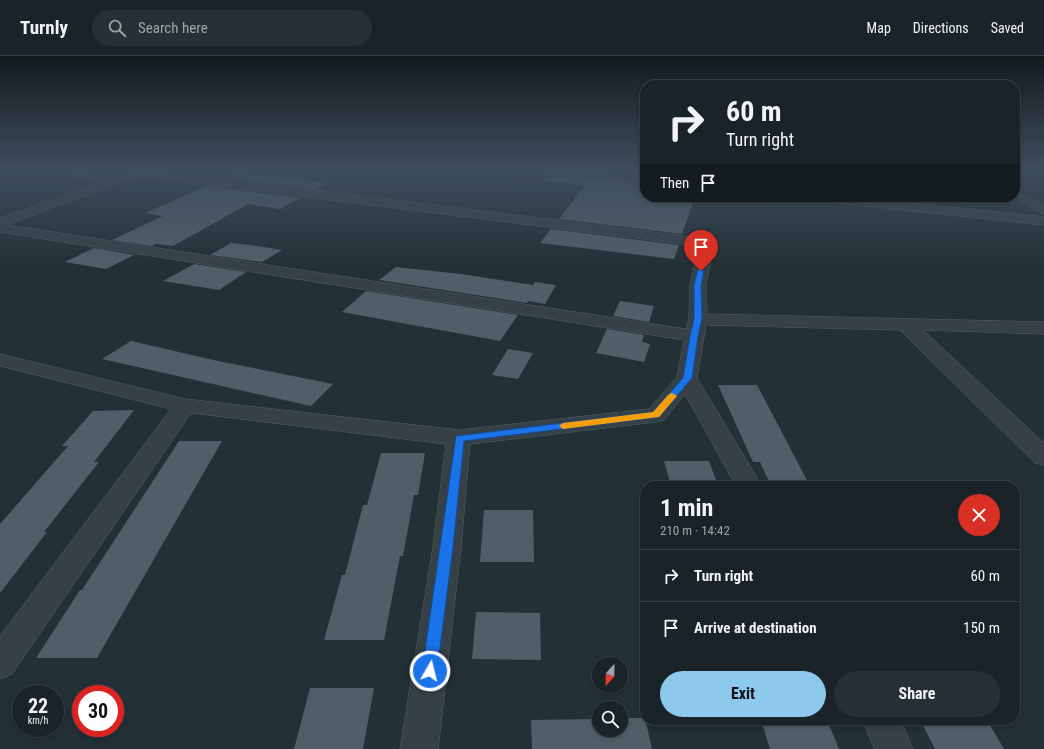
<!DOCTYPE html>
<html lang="en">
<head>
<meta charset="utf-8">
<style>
	body { margin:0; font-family:"Roboto Condensed",sans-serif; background:#273034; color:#f1f3f6; height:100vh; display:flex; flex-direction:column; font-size:15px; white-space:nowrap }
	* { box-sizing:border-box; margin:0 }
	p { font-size:13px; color:#9fa4a8 }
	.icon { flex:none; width:22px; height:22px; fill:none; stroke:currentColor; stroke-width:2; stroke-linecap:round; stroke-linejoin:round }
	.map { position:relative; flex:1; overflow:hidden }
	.sheet { position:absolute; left:640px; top:425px; width:380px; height:244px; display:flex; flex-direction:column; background:#1a2428; border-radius:16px; box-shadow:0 2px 6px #0003,0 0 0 1px #384145 }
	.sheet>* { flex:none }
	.top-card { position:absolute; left:640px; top:24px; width:380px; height:122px; border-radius:16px; box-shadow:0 2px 6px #0003,0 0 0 1px #384145; background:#1a2428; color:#f1f3f6; overflow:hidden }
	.needle { width:26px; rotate:202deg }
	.controls { position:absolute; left:592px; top:601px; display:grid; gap:8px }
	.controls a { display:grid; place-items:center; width:36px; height:36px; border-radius:50%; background:#1a2428; box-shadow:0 2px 6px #0003,0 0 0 1px #384145; font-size:20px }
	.speed { position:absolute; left:12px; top:629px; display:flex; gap:8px; font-size:20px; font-weight:700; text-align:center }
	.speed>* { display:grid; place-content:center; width:52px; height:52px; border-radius:50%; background:#1a2428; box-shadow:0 2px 6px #0003,0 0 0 1px #384145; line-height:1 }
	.speed small { font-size:10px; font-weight:400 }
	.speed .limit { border:6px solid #d22; background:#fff; color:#111 }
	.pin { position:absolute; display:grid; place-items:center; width:34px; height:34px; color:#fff; margin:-41px -17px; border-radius:50% 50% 50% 0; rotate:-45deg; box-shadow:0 0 4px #0007 }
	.pin .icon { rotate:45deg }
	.me { position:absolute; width:44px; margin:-22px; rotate:8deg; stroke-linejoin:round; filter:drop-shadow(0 0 3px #0008) }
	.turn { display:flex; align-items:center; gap:14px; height:84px; padding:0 20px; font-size:18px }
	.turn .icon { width:52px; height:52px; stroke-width:2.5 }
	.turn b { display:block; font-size:28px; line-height:34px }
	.then { display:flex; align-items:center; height:38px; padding:0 20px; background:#0003; gap:8px; font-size:15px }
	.round { display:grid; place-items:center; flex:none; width:42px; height:42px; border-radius:21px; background:#273034 }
	.headline { display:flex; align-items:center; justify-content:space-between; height:68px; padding:0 20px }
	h1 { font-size:24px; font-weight:700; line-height:30px }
	.primary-button { display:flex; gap:8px; margin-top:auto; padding:8px 20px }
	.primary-button a { flex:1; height:46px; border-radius:24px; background:#8cc9ec; color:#111; font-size:16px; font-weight:700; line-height:46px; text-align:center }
	.primary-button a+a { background:#273034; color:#f1f3f6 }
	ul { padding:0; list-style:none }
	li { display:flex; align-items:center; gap:12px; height:52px; padding:0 20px; border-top:1px solid #384145 }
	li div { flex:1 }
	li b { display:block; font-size:15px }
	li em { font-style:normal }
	header { display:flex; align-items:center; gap:24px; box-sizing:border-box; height:56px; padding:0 20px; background:#1a2428; border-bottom:1px solid #384145 }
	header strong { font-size:19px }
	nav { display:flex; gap:22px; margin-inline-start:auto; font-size:14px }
	.search { width:280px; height:36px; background:#273034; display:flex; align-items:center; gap:10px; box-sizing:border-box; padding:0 14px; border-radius:22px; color:#9fa4a8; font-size:15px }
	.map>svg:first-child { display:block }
</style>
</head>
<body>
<header>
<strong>Turnly</strong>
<div class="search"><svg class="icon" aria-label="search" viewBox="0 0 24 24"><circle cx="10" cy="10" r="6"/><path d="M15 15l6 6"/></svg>Search here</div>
<nav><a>Map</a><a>Directions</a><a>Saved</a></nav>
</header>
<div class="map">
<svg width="1044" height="693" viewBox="0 0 1044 693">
	<rect width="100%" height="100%" fill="#233036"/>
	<!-- building -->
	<path fill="#505f67" d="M236 117 269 120 326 127 316 133 226 121Z
		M545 117 645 128V141H695L682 178 559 163 585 129 545 125Z
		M207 130 300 142 280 153 248 148 173 190 156 188 152 190 112 184 163 160 145 157Z
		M551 173 679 189 674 203 540 187Z
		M231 187 251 189 282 194 262 206 210 199Z
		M94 192 134 199 106 213 65 206Z
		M194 208 246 216 219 234 163 225Z
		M396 211 461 218 533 229 535 226 556 229 545 248 528 245 527 247 379 224Z
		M366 235 518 259 500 285 342 256Z
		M620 245 654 250 649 266 613 260Z
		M607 273 644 279 642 286 650 288 644 306 596 297Z
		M131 285 218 305 333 328 311 350 102 303Z
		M508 293 533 297 518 323 492 319Z
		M718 329H757L810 430H771L760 406H753Z
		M134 354 94 406H99L44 476H47L0 537V468L68 390H62L93 355Z
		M179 385H222L97 602H36L80 534H82Z
		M381 397H425L418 439H414L403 500H400L384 584H324L342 519H345L363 449H367Z
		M664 405H709L718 430H671Z
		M484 454H533L534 506H480Z
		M476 556 540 557 541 604 472 603Z
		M310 632H374L363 693H294Z
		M621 662H645L652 693H532L531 664 599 663V674H621Z
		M761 664H827L839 693H770Z
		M920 664H987L1004 693H935Z"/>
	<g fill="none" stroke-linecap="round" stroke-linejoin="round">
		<defs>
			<path id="minor" d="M52 112H71L114 121 141 112H155L154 114 707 183 712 184 714 187 706 229 707 258 1044 266V278L923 274 1044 387V409L1035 407 900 274 706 269 697 322 762 430H736L685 338 664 364 656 366 470 388 461 491 438 693H400L433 491 446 388 191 357 12 618 0 623V580L171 353 0 310V298L185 343 459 374 649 353 677 321 684 284 0 176V162L102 126 54 114ZM140 120 699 190 690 229 689 263 686 273 7 169Z
				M531 112H566L645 119V127L537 115Z
				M1015 134 1044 149V158L1011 141H1015Z
				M813 141H855L1044 161V169L819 145 815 144Z
				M863 664H900L913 693H875Z"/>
		</defs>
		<!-- minor casing -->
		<use href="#minor" stroke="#545f64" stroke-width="1"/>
		<!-- minor -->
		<use href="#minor" fill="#364147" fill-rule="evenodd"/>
	</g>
	<!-- sky -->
	<linearGradient id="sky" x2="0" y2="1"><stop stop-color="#131a1e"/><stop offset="0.54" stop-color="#3f4e5d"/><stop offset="1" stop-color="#3f4e5d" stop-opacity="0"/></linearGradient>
	<rect width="1044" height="209" fill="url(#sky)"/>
	<!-- route -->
	<path fill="#1a73e8" stroke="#114b97" d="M698 213 704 215 701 229 702 263 698 280 692 322 659 361 464 385 453 491 437 615 435 620 430 622 424 620 422 615 456 380 653 356 683 322 690 280 694 263V229Z"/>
	<!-- slow -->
	<path fill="#f59e0b" d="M672 337 677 340 659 361 563 373 559 370 563 367 653 356 669 338Z"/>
</svg>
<div class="controls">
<a><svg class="needle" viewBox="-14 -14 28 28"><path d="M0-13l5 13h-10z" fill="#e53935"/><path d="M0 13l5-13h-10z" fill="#9fa4a8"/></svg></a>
<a><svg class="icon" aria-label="search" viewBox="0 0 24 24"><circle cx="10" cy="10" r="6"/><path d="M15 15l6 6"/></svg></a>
</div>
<div class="speed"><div>22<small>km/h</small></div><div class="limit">30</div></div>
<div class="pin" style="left:701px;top:215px;background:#d93025"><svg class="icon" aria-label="arrive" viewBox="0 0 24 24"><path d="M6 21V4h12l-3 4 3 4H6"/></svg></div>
<svg class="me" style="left:430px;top:615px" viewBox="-20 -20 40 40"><circle r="17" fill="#1a73e8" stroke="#fff" stroke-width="3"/><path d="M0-11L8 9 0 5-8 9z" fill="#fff"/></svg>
<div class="top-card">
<div class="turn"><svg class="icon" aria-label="right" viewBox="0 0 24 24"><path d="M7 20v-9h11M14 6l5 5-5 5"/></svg><div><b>60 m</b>Turn right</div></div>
<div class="then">Then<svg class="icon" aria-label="arrive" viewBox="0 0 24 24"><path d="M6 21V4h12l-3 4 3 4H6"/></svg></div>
</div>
<section class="sheet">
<div class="headline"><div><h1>1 min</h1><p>210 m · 14:42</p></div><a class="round" style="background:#d93025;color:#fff"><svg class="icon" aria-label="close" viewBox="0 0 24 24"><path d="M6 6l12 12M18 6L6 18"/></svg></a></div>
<ul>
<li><svg class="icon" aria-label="right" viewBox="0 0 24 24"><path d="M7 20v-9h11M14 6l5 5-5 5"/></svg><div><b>Turn right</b></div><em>60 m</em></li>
<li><svg class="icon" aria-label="arrive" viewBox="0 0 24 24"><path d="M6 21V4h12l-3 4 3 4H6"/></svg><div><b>Arrive at destination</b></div><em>150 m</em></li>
</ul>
<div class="primary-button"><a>Exit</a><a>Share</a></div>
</section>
</div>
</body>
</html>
